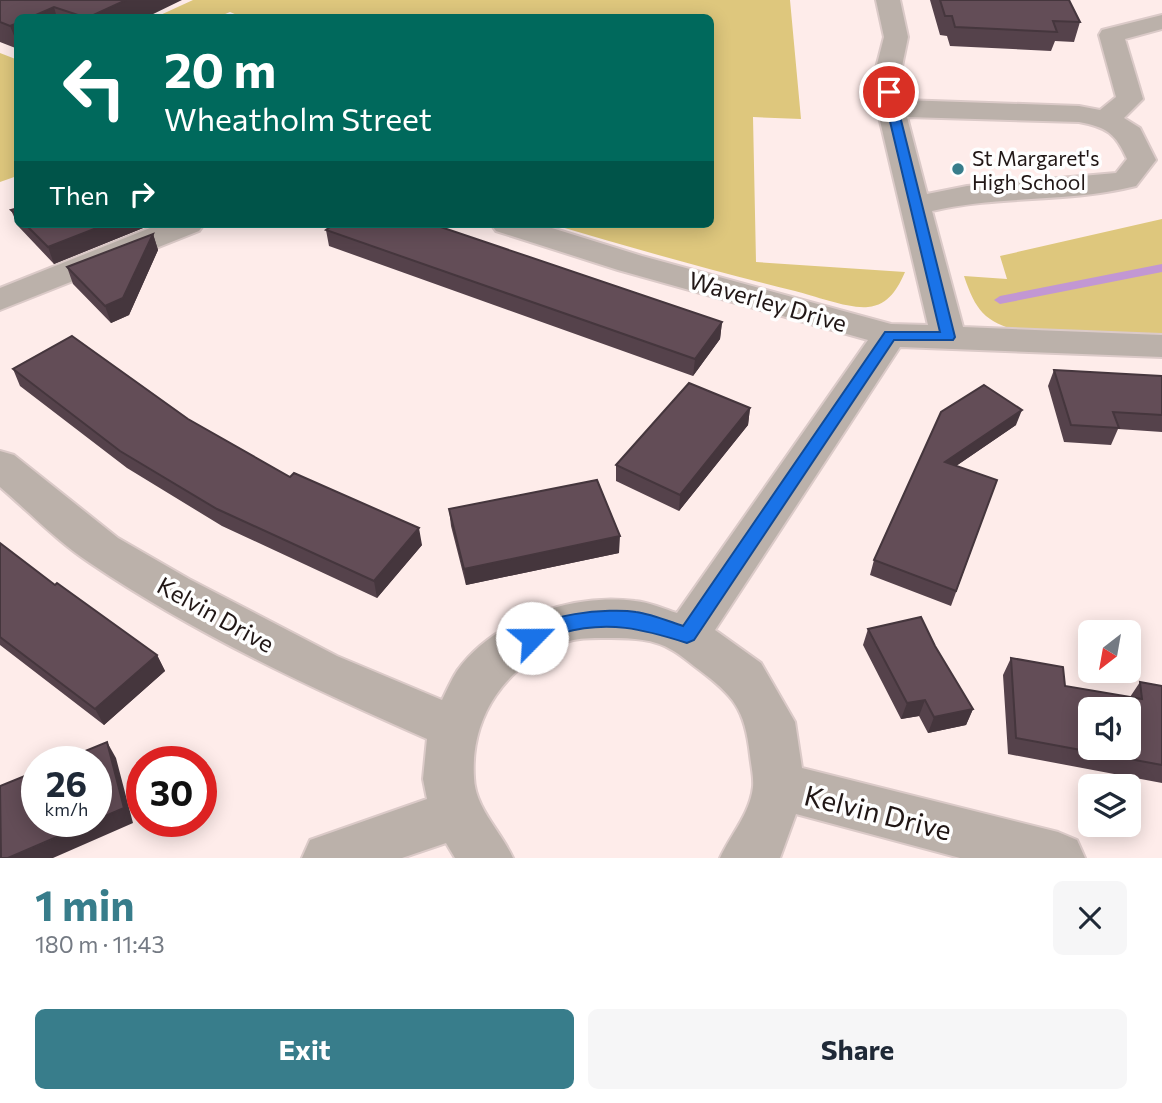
<!DOCTYPE html>
<html lang="en">
<head>
<meta charset="utf-8">
<style>
	body { margin:0; font-family:Commissioner,sans-serif; background:#f6f6f7; color:#1f2937; height:100vh; display:flex; flex-direction:column; font-size:26px; white-space:nowrap }
	* { box-sizing:border-box; margin:0 }
	p { font-size:23px; color:#747a83 }
	.icon { flex:none; width:38px; height:38px; fill:none; stroke:currentColor; stroke-width:2; stroke-linecap:round; stroke-linejoin:round }
	.map { position:relative; height:858px; overflow:hidden }
	.side { display:flex; flex-direction:column; background:#fff; flex:1 }
	.side>* { flex:none }
	.hud { position:absolute; left:14px; top:14px; width:700px; height:214px; border-radius:10px; box-shadow:0 4px 18px #0003; background:#00695c; color:#fff; overflow:hidden }
	.needle { width:46px; rotate:211deg }
	.controls { position:absolute; left:1078px; top:620px; display:grid; gap:14px }
	.controls a { display:grid; place-items:center; width:63px; height:63px; border-radius:10px; background:#fff; box-shadow:0 4px 18px #0003; font-size:35px }
	.speed { position:absolute; left:21px; top:746px; display:flex; gap:14px; font-size:35px; font-weight:700; text-align:center }
	.speed>* { display:grid; place-content:center; width:91px; height:91px; border-radius:50%; background:#fff; box-shadow:0 4px 18px #0003; line-height:1 }
	.speed small { font-size:18px; font-weight:400 }
	.speed .limit { border:10px solid #d22; background:#fff; color:#111 }
	.pin { position:absolute; display:grid; place-items:center; width:60px; height:60px; color:#fff; margin:-30px; border:4px solid #fff; border-radius:50%; box-shadow:0 2px 7px #0007 }
	.me { position:absolute; width:77px; margin:-38px; rotate:67deg; stroke-linejoin:round; filter:drop-shadow(0 0 5px #0008) }
	.turn { display:flex; align-items:center; gap:24px; height:147px; padding:0 35px; font-size:32px }
	.turn .icon { width:91px; height:91px; stroke-width:2.5 }
	.turn b { display:block; font-size:49px; line-height:60px }
	.then { display:flex; align-items:center; height:66px; padding:0 35px; background:#0003; gap:14px; font-size:26px }
	.round { display:grid; place-items:center; flex:none; width:74px; height:74px; border-radius:10px; background:#f6f6f7 }
	.summary { display:flex; align-items:center; justify-content:space-between; height:119px; padding:0 35px }
	h1 { font-size:42px; font-weight:700; line-height:52px; color:#387d8b }
	.cta { display:flex; gap:14px; margin-top:auto; padding:14px 35px }
	.cta a { flex:1; height:80px; border-radius:10px; background:#387d8b; color:#fff; font-size:28px; font-weight:700; line-height:80px; text-align:center }
	.cta a+a { background:#f6f6f7; color:#1f2937 }
	.map>svg:first-child { display:block }
</style>
</head>
<body>
<div class="map">
<svg width="1162" height="858" viewBox="0 0 1162 858">
	<rect width="100%" height="100%" fill="#feecea"/>
	<!-- green -->
	<path fill="#dec77d" d="M193 0H790L801 119 753 117 756 262 905 272C898 288 889 305 868 307 849 309 815 296 795 291 713 271 632 248 551 224H710V18H244L230 12 218 17H156Z
		M0 53 18 60 17 176 0 182Z
		M1162 219V338L1023 332C986 323 976 312 964 276L1007 279 1000 256Z"/>
	<g fill="none" stroke-linecap="round" stroke-linejoin="round">
		<!-- stream -->
		<path fill="#c297d3" fill-rule="evenodd" d="M1162 264V272L1000 304 994 300 1000 296Z"/>
		<defs>
			<path id="minor" d="M876 0H900L908 37 900 76 903 100 1079 106 1100 110 1116 97 1099 35 1102 30 1162 15V29L1125 39 1143 99 1124 118 1140 128 1156 160 1136 186C1070 203 999 195 932 211L963 327 1162 335V357L900 347 715 630 761 663 795 722 802 768 1058 832 1077 840 1085 858H960L796 814 780 858H720C731 834 750 814 753 787 754 777 751 765 750 755 745 709 734 696 698 669 690 663 681 655 672 650 654 639 632 638 611 638 595 638 578 637 564 643 506 665 470 716 474 778 475 808 501 831 513 858H455L446 843 402 858H302L310 840 427 799 423 779 427 739C311 688 195 634 90 563 58 542 29 512 0 487V451L14 455 118 538 189 579 337 656 442 700C447 690 451 680 457 671 494 619 573 593 635 601 649 602 664 609 677 613L868 340 618 270 496 231 491 224H539L642 256 891 324 928 325 877 108 874 76 884 37ZM907 117 1079 122C1107 127 1116 134 1127 159L1116 173 967 186 927 194Z
				M160 224H204L199 231 0 310V288Z"/>
		</defs>
		<!-- minor casing -->
		<use href="#minor" stroke="#dbcac8" stroke-width="4"/>
		<!-- minor -->
		<use href="#minor" fill="#bbb1aa" fill-rule="evenodd"/>
	</g>
	<!-- wall -->
	<path fill="#55424b" d="M0 0 145 18H18V49L0 42Z
		M930 0H1069L1080 22 1074 42 1055 41 1051 51 950 46 947 36 940 35Z
		M18 208V224H153L54 264 18 226 11 210Z
		M326 230 722 322 720 339 693 376 329 246Z
		M153 234 158 250 129 315 111 323 73 284 67 267Z
		M13 369 188 419 290 477 422 545 377 598 222 526 127 468 20 386Z
		M1054 370 1162 376V432L1118 429 1111 445 1064 442 1048 386Z
		M750 408 748 425 679 511 616 481V465Z
		M941 412 1016 425 956 466 997 480 951 606 870 575 874 560Z
		M449 509 619 553 466 585 451 526Z
		M0 543 55 585 157 655 165 671 104 725 0 645Z
		M868 629 935 646 973 709 966 725 928 733 919 716 901 719 863 645Z
		M1011 658 1065 686 1130 697 1140 682 1162 686V783L1008 754 1003 675Z"/>
	<!-- shaded-wall -->
	<path fill="#45363d" d="M126 0H182L145 18H87Z
		M54 7 57 18H29Z
		M18 23V45L10 26Z
		M107 224H153L54 264 48 247Z
		M153 234 158 250 129 315 111 323 105 306Z
		M722 322 720 339 693 376 695 359Z
		M750 408 748 425 679 511 680 495Z
		M1022 410 1016 425 940 477 945 462Z
		M419 528 422 545 377 598 374 581Z
		M620 536 619 553 466 585 464 569Z
		M157 655 165 671 104 725 95 709Z
		M925 700 919 716 901 719 907 703Z
		M973 709 966 725 928 733 934 717Z
		M107 742 116 758 133 823 53 858H8L96 821Z"/>
	<!-- building -->
	<path fill="#634d57" stroke="#45363d" stroke-width="2" fill-rule="evenodd" d="M0 0H126L87 18 54 7 29 18H18V23L10 26 0 22Z
		M940 0H1069L1080 22 1053 21 1057 32 955 27 952 16H945Z
		M18 208V216L11 210Z
		M25 224H107L48 247Z
		M334 224H432L722 322 695 359 326 230Z
		M153 234 123 298 105 306 67 267Z
		M72 336 188 419 290 477 294 473 419 528 374 581 217 509 120 451 13 369Z
		M1054 370 1162 376V415L1113 412 1119 428 1071 425Z
		M689 383 750 408 680 495 616 465Z
		M984 385 1022 410 945 462 997 480 956 591 874 560 941 412Z
		M597 480 620 536 464 569 449 509Z
		M0 543 55 585 57 583 157 655 95 709 0 637Z
		M921 617 935 646 973 709 934 717 925 700 907 703 868 629Z
		M1011 658 1063 667 1065 686 1142 699 1140 682 1162 686V765L1016 738ZM1090 709H1129V747H1090Z
		M107 742 124 808 96 820V761H61Z
		M37 771V821H94L8 858H1L0 786Z"/>
	<!-- route -->
	<path fill="#1a73e8" stroke="#114b97" stroke-width="2" d="M889 89 894 92 955 337 953 340H894L694 640 687 643C643 629 608 620 562 633 552 635 542 642 532 646L525 643 523 638C535 613 611 608 636 612 651 614 668 621 683 626L885 332H940L883 92Z"/>
	<!-- markers -->
	<circle fill="#387d8b" stroke="#fefefe" stroke-width="2.5" cx="958" cy="169" r="7"/>
	<g text-anchor="middle" dominant-baseline="central" stroke-width="7" stroke-linejoin="round" paint-order="stroke">
		<!-- far-poi labels -->
		<g font-size="21" fill="#211716" stroke="#fefefe" text-anchor="start">
			<text x="972" y="157">St Margaret's<tspan x="972" dy="24">High School</tspan></text>
		</g>
		<!-- street labels -->
		<g font-size="24" fill="#211716" stroke="#fefefe">
			<text transform="translate(768 301) rotate(16)">Waverley Drive</text>
			<text transform="translate(216 614) rotate(29)">Kelvin Drive</text>
		</g>
		<!-- near-street labels -->
		<g font-size="28" fill="#211716" stroke="#fefefe">
			<text transform="translate(878 812) rotate(14)">Kelvin Drive</text>
		</g>
	</g>
</svg>
<div class="controls">
<a><svg class="needle" viewBox="-14 -14 28 28"><path d="M0-13l5 13h-10z" fill="#e53935"/><path d="M0 13l5-13h-10z" fill="#747a83"/></svg></a>
<a><svg class="icon" aria-label="sound" viewBox="0 0 24 24"><path d="M4 9h4l5-4v14l-5-4H4zM17 9q2 3 0 6"/></svg></a>
<a><svg class="icon" aria-label="layers" viewBox="0 0 24 24"><path d="M12 4l9 5-9 5-9-5zM3 14l9 5 9-5"/></svg></a>
</div>
<div class="speed"><div>26<small>km/h</small></div><div class="limit">30</div></div>
<div class="pin" style="left:889px;top:92px;background:#d93025"><svg class="icon" aria-label="arrive" viewBox="0 0 24 24"><path d="M6 21V4h12l-3 4 3 4H6"/></svg></div>
<svg class="me" style="left:532px;top:638px" viewBox="-20 -20 40 40"><circle r="19" fill="#fff"/><path d="M0-13L10 11 0 6-10 11z" fill="#1a73e8"/></svg>
<div class="hud">
<div class="turn"><svg class="icon" aria-label="left" viewBox="0 0 24 24"><path d="M17 20v-9H6M10 6l-5 5 5 5"/></svg><div><b>20 m</b>Wheatholm Street</div></div>
<div class="then">Then<svg class="icon" aria-label="right" viewBox="0 0 24 24"><path d="M7 20v-9h11M14 6l5 5-5 5"/></svg></div>
</div>
</div>
<section class="side">
<div class="summary"><div><h1>1 min</h1><p>180 m · 11:43</p></div><a class="round"><svg class="icon" aria-label="close" viewBox="0 0 24 24"><path d="M6 6l12 12M18 6L6 18"/></svg></a></div>
<div class="cta"><a>Exit</a><a>Share</a></div>
</section>
</body>
</html>
